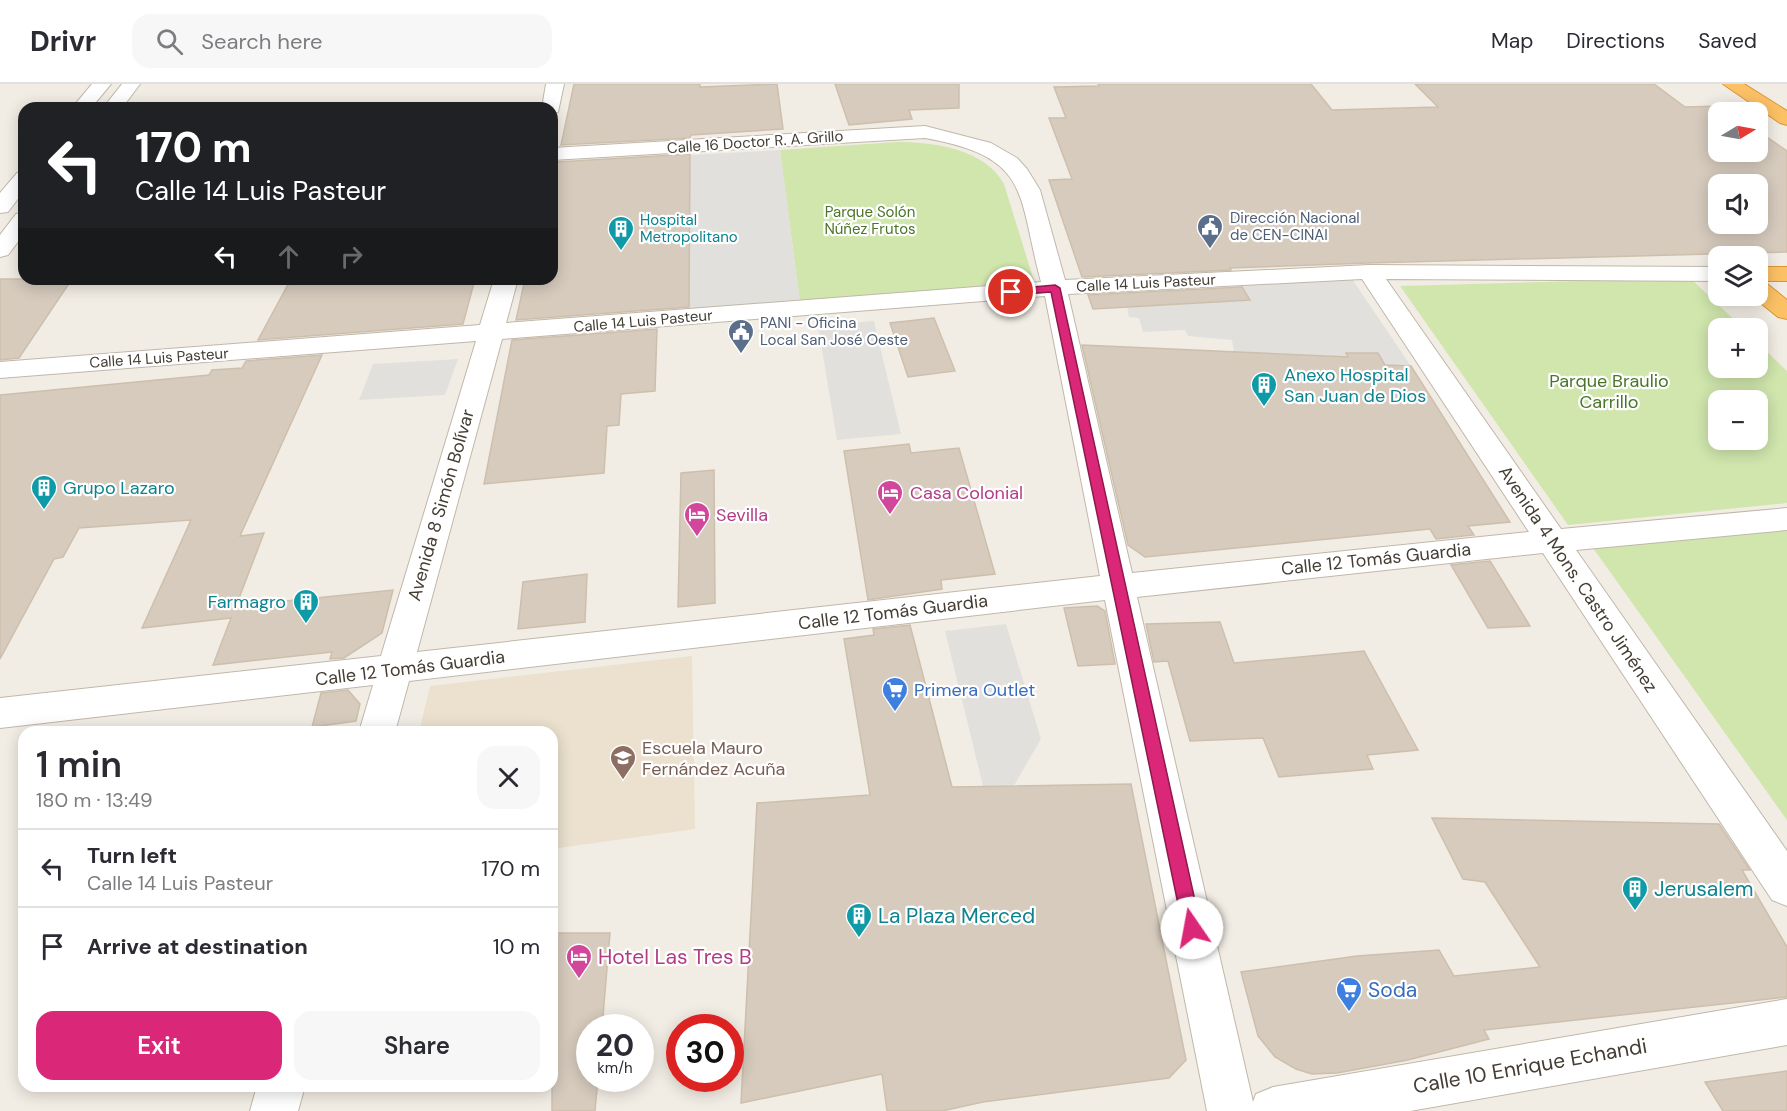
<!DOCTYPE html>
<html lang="en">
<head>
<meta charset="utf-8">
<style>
	body { margin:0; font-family:"DM Sans",sans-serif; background:#f7f7f7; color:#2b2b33; height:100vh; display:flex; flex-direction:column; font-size:22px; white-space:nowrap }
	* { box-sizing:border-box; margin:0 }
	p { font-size:20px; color:#7c7c81 }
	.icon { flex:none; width:33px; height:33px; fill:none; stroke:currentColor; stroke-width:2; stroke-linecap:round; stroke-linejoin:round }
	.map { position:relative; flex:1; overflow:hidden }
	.drawer { position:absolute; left:18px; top:642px; width:540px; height:366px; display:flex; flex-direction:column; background:#fff; border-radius:18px; box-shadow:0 3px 15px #0003 }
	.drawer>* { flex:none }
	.top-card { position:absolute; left:18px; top:18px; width:540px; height:183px; border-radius:18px; box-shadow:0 3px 15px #0003; background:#202124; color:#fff; overflow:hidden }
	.needle { width:39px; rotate:80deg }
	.fabs { position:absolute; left:1708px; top:18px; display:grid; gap:12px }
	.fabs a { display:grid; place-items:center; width:60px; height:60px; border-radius:12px; background:#fff; box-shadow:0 3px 15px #0003; font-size:30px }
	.speed { position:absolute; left:576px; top:930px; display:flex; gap:12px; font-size:30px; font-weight:700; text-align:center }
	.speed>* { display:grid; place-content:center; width:78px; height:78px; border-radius:50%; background:#fff; box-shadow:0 3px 15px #0003; line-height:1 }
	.speed small { font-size:15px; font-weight:400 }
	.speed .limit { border:9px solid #d22; background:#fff; color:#111 }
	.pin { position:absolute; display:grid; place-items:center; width:51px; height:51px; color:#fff; margin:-26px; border:3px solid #fff; border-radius:50%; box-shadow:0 2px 6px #0007 }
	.me { position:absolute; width:66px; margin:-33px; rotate:348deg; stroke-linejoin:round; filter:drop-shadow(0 0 4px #0008) }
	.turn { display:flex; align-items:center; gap:21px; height:126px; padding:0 18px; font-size:27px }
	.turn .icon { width:78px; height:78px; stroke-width:2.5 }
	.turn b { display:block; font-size:42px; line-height:51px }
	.lanes { display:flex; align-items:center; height:57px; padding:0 18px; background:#0003; justify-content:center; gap:30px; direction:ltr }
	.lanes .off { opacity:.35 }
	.round { display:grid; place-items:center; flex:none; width:63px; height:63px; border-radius:18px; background:#f7f7f7 }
	.overview { display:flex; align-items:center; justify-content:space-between; height:102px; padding:0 18px }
	h1 { font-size:36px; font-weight:600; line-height:45px }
	.cta { display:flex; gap:12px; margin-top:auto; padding:12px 18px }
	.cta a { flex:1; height:69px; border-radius:18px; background:#db2777; color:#fff; font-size:24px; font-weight:600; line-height:69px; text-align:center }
	.cta a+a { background:#f7f7f7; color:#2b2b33 }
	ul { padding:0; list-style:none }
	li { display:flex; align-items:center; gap:18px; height:78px; padding:0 18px; border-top:2px solid #e1e1e2 }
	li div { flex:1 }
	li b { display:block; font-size:22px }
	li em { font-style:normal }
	header { display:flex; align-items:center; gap:36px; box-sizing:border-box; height:84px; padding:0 30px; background:#fff; border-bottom:2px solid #e1e1e2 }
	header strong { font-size:28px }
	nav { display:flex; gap:33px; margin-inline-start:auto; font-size:21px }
	.search { width:420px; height:54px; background:#f7f7f7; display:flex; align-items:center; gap:15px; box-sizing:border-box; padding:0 21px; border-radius:18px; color:#7c7c81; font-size:22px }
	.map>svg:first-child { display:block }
</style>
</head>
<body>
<header>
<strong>Drivr</strong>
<div class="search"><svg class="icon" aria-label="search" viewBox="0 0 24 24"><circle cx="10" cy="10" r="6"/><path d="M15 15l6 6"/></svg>Search here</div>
<nav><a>Map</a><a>Directions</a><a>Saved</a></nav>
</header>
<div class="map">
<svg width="1787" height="1027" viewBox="0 0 1787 1027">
	<rect width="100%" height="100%" fill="#f2ede4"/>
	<!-- education -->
	<path fill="#ebe1ce" d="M692 572 695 745 552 765V648H419L430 602Z"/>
	<!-- green -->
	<path fill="#d0e6ad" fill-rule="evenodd" d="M896 58C933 58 984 64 1004 100L1035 200 800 219 780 66Z
		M1690 194 1743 244H1719V284H1758V259L1787 287V419L1568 441 1400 202ZM1719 316H1758V356H1719Z
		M1787 446V736L1593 464Z"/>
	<!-- parking -->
	<path fill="#e2e0dd" d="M780 66 800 219 689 227 690 71Z
		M1352 195 1411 282 1385 281 1378 269H1346L1353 281 1235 273 1232 256 1188 252 1185 246 1143 248 1139 234 1129 233 1127 223 1249 215 1240 200Z
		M874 237 901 350 837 356 818 242Z
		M458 275 445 311 359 316 373 280Z
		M1006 540 1041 655 1012 705 983 702 945 547Z"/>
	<!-- building -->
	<path fill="#d6cbbd" stroke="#cebfad" stroke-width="1.5" fill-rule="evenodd" d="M574 0H700V3L777 0 783 45 691 51 690 54 561 61Z
		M835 0H959V24L909 26 912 35 849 41Z
		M1098 0H1311L1332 26 1438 23 1415 0H1654L1685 23 1722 22 1732 28H1719V68H1758V47L1787 67V168L1369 179 1230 184 1231 186 1082 193 1049 96 1072 95 1049 34H1066L1054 3 1099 2ZM1719 100H1758V140H1719Z
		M690 70 689 223 516 236 525 195H552V87H556L557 78Z
		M0 195H72L19 274 0 276Z
		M291 195H475L463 240 258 256Z
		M1242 203 1250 216 1093 225 1088 211Z
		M934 234 955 287 908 293 890 239Z
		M657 245 655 307 621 310 619 341 607 342 604 389 484 400 512 256Z
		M1082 261 1348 273 1346 269H1378L1385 281 1411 282 1510 438 1468 442 1474 451 1436 455 1430 445 1145 473 1128 461Z
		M322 271 240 452 264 449 236 522 393 506 382 549 344 574 330 575 332 568 213 581 231 534 142 544 191 436 79 444 63 473 54 475 0 575V311L209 291 212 286 242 284 246 277Z
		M909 360 911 369 959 364 995 490 941 496 942 505 868 516 844 367Z
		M714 386 715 519 678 523 681 389Z
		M1490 477 1530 542 1488 544 1451 481Z
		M587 490 585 538 518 545 523 498Z
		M1097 522 1105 527 1115 580 1078 582 1064 524Z
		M1220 538 1234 579 1364 567 1418 666 1367 671 1373 685 1279 693 1263 654 1190 657 1168 577 1154 578 1146 540Z
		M910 541 952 703 1131 700 1186 976 1169 994 983 1018 942 1027H887L882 990 741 1019 757 719 870 711 844 555 874 551 873 545Z
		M348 606 360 620 356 637 312 643 321 609Z
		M1432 734 1719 740 1750 786H1742L1787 863V913L1484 946 1489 955 1408 976 1337 989 1312 990 1296 985 1275 973 1258 952 1241 888 1357 872 1439 866 1454 892 1540 883 1485 798 1463 795Z
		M552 849H610L602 944H590V994H598L595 1027H552Z
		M1787 987V1027H1723L1705 998Z"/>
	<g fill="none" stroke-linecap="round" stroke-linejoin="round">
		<defs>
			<path id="minor" d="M92 0H111L91 24H72Z
				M122 0H140L122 24H103Z
				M546 0H564L558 28 552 29V24H542Z
				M925 42 991 59 1017 74 1027 85 1040 106 1065 196 1369 181 1719 183V197L1386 195 1561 445 1787 424V446L1576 466 1787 767V822L1772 816 1543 469 1137 513 1253 1018 1256 1010 1273 1003 1787 915V961L1410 1027H1207L1105 516 409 597 395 648H359L373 601 0 644V614L381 572 476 257 0 294V278L480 241 494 195H518L506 239 1041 198C1017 109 1032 73 925 54L552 76V64ZM1362 195 1529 448 1132 489 1068 210ZM1045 212 1100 492 417 568 502 255Z
				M24 87V107L8 128 0 129V109L17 89Z
				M24 128V150L8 171 0 173V151L16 130Z
				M257 1002H305L298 1027H250Z"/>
			<path id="highway" d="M1723 0H1744L1787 27V41L1780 39Z
				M1758 183H1787V197H1759L1766 199 1787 216V235L1778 233 1752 212H1758Z"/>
		</defs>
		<!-- minor casing -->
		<use href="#minor" stroke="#c0b7aa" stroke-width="2"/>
		<!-- highway casing -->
		<use href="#highway" stroke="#db9435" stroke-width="2"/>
		<!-- minor -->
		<use href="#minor" fill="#fff" fill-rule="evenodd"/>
		<!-- highway -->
		<use href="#highway" fill="#fcc165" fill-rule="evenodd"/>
	</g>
	<!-- route -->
	<path fill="#db2777" stroke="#8e194d" stroke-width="1.5" d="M1055 201 1060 204 1201 844 1198 850 1192 853 1186 850 1183 844 1051 208 1011 211 1006 208 1011 205Z"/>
	<!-- icons -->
	<defs>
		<symbol id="civic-pin" viewBox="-11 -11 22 30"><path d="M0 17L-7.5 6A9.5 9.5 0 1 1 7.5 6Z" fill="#5c6f8a" stroke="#fff"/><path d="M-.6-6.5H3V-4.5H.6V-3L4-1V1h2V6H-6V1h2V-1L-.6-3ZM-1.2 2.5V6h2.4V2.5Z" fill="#fff"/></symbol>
		<symbol id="building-pin" viewBox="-11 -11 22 30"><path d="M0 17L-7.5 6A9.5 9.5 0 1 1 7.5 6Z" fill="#0f9aa8" stroke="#fff"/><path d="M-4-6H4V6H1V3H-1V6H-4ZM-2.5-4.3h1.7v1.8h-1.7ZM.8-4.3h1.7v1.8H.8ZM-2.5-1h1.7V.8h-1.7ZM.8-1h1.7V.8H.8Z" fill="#fff"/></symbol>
		<symbol id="hotel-pin" viewBox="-11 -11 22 30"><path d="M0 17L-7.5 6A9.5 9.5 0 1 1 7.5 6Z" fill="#d1479c" stroke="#fff"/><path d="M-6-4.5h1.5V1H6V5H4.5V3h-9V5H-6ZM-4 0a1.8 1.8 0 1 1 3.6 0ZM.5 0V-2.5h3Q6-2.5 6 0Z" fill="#fff"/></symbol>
		<symbol id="supermarket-pin" viewBox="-11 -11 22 30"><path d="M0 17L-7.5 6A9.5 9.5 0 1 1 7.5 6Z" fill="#3f7fe0" stroke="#fff"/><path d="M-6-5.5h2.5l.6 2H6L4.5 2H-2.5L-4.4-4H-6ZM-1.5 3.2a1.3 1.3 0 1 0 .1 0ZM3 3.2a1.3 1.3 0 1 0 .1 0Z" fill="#fff"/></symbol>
		<symbol id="school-pin" viewBox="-11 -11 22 30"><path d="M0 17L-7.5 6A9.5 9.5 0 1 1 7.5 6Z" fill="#8d6e63" stroke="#fff"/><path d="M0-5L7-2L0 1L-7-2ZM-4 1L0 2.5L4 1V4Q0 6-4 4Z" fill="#fff"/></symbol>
	</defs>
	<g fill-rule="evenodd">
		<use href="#civic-pin" x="1195" y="128" width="30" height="40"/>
		<use href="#building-pin" x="606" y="130" width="30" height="40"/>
		<use href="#civic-pin" x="726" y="233" width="30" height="40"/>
		<use href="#building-pin" x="1249" y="286" width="30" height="40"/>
		<use href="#building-pin" x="29" y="389" width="30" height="40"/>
		<use href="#hotel-pin" x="875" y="394" width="30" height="40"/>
		<use href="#hotel-pin" x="682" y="416" width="30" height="40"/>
		<use href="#building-pin" x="291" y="503" width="30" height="40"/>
		<use href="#supermarket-pin" x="880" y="591" width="30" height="40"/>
		<use href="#school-pin" x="608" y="659" width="30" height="40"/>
		<use href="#building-pin" x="1620" y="790" width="30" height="40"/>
		<use href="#building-pin" x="844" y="817" width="30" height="40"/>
		<use href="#hotel-pin" x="564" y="858" width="30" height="40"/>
		<use href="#supermarket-pin" x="1334" y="891" width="30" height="40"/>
	</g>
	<g text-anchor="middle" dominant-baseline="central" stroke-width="4.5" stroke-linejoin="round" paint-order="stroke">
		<!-- far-street labels -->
		<g font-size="15" fill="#443d34" stroke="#fff">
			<text transform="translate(755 58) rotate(-4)">Calle 16 Doctor R. A. Grillo</text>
			<text transform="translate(1146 199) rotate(-3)">Calle 14 Luis Pasteur</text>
			<text transform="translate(643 237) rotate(-5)">Calle 14 Luis Pasteur</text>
			<text transform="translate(159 274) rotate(-4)">Calle 14 Luis Pasteur</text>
		</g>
		<!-- far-park labels -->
		<g font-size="15" fill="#4a7528" stroke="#fff">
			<text x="870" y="128">Parque Solón<tspan x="870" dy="17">Núñez Frutos</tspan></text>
		</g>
		<!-- far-service labels -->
		<g font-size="15" fill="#4e5e75" stroke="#fff" text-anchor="start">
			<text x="1230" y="134">Dirección Nacional<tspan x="1230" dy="17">de CEN-CINAI</tspan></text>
			<text x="760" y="239">PANI - Oficina<tspan x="760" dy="17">Local San José Oeste</tspan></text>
		</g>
		<!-- far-culture labels -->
		<g font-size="15" fill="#0d838f" stroke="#fff" text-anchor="start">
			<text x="640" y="136">Hospital<tspan x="640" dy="17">Metropolitano</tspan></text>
		</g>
		<!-- culture labels -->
		<g font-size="18" fill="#0d838f" stroke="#fff" text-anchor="start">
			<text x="1284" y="291">Anexo Hospital<tspan x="1284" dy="21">San Juan de Dios</tspan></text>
			<text x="63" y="404">Grupo Lazaro</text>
			<text x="286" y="518" text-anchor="end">Farmagro</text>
		</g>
		<!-- park labels -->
		<g font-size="18" fill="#4a7528" stroke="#fff">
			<text x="1609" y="297">Parque Braulio<tspan x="1609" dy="21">Carrillo</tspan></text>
		</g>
		<!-- hotel labels -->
		<g font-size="18" fill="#b23c85" stroke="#fff" text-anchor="start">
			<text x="910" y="409">Casa Colonial</text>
			<text x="716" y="431">Sevilla</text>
		</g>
		<!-- street labels -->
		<g font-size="18" fill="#443d34" stroke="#fff">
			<text transform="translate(441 421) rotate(-74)">Avenida 8 Simón Bolívar</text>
			<text transform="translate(1376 475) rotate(-6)">Calle 12 Tomás Guardia</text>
			<text transform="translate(1578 495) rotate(56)">Avenida 4 Mons. Castro Jiménez</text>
			<text transform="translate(893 528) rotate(-7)">Calle 12 Tomás Guardia</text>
			<text transform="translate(410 584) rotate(-7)">Calle 12 Tomás Guardia</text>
		</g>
		<!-- shop labels -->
		<g font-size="18" fill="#366cbe" stroke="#fff" text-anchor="start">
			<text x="914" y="606">Primera Outlet</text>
		</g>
		<!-- education labels -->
		<g font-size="18" fill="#785e54" stroke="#fff" text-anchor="start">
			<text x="642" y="664">Escuela Mauro<tspan x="642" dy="21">Fernández Acuña</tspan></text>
		</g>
		<!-- near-culture labels -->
		<g font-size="21" fill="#0d838f" stroke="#fff" text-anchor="start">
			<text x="1654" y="805">Jerusalem</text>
			<text x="878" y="832">La Plaza Merced</text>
		</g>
		<!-- near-hotel labels -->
		<g font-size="21" fill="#b23c85" stroke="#fff" text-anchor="start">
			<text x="598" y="873">Hotel Las Tres B</text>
		</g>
		<!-- near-shop labels -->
		<g font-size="21" fill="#366cbe" stroke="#fff" text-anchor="start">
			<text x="1368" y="906">Soda</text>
		</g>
		<!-- near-street labels -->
		<g font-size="21" fill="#443d34" stroke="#fff">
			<text transform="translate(1530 982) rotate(-10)">Calle 10 Enrique Echandi</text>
		</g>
	</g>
</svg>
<div class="fabs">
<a><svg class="needle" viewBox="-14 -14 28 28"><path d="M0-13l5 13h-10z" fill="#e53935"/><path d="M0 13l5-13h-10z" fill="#7c7c81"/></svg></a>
<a><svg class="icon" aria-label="sound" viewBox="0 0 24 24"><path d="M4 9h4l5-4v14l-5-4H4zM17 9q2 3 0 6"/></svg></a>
<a><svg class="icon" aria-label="layers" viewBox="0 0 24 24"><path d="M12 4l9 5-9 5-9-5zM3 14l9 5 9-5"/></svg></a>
<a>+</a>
<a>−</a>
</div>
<div class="speed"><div>20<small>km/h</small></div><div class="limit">30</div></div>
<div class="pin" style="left:1011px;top:208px;background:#d93025"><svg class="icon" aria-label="arrive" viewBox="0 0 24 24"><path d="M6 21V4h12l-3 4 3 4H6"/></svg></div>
<svg class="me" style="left:1192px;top:844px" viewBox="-20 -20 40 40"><circle r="19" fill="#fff"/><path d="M0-13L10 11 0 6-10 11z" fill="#db2777"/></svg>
<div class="top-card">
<div class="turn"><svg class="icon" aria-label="left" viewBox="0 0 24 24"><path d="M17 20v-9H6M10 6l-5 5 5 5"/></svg><div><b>170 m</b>Calle 14 Luis Pasteur</div></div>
<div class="lanes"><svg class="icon" aria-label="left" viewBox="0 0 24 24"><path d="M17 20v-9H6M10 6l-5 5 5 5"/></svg><svg class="icon off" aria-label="ahead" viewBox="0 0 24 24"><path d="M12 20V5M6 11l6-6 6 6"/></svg><svg class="icon off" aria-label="right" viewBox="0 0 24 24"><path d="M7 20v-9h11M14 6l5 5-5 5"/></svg></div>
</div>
<section class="drawer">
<div class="overview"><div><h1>1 min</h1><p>180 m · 13:49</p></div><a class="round"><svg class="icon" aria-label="close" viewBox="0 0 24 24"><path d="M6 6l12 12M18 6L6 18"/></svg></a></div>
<ul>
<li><svg class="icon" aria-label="left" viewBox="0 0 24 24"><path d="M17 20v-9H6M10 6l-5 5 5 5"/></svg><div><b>Turn left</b><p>Calle 14 Luis Pasteur</p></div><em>170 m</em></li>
<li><svg class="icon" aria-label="arrive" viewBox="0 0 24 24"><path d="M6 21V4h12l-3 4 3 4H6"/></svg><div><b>Arrive at destination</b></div><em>10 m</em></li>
</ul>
<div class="cta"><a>Exit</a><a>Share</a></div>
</section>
</div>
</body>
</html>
